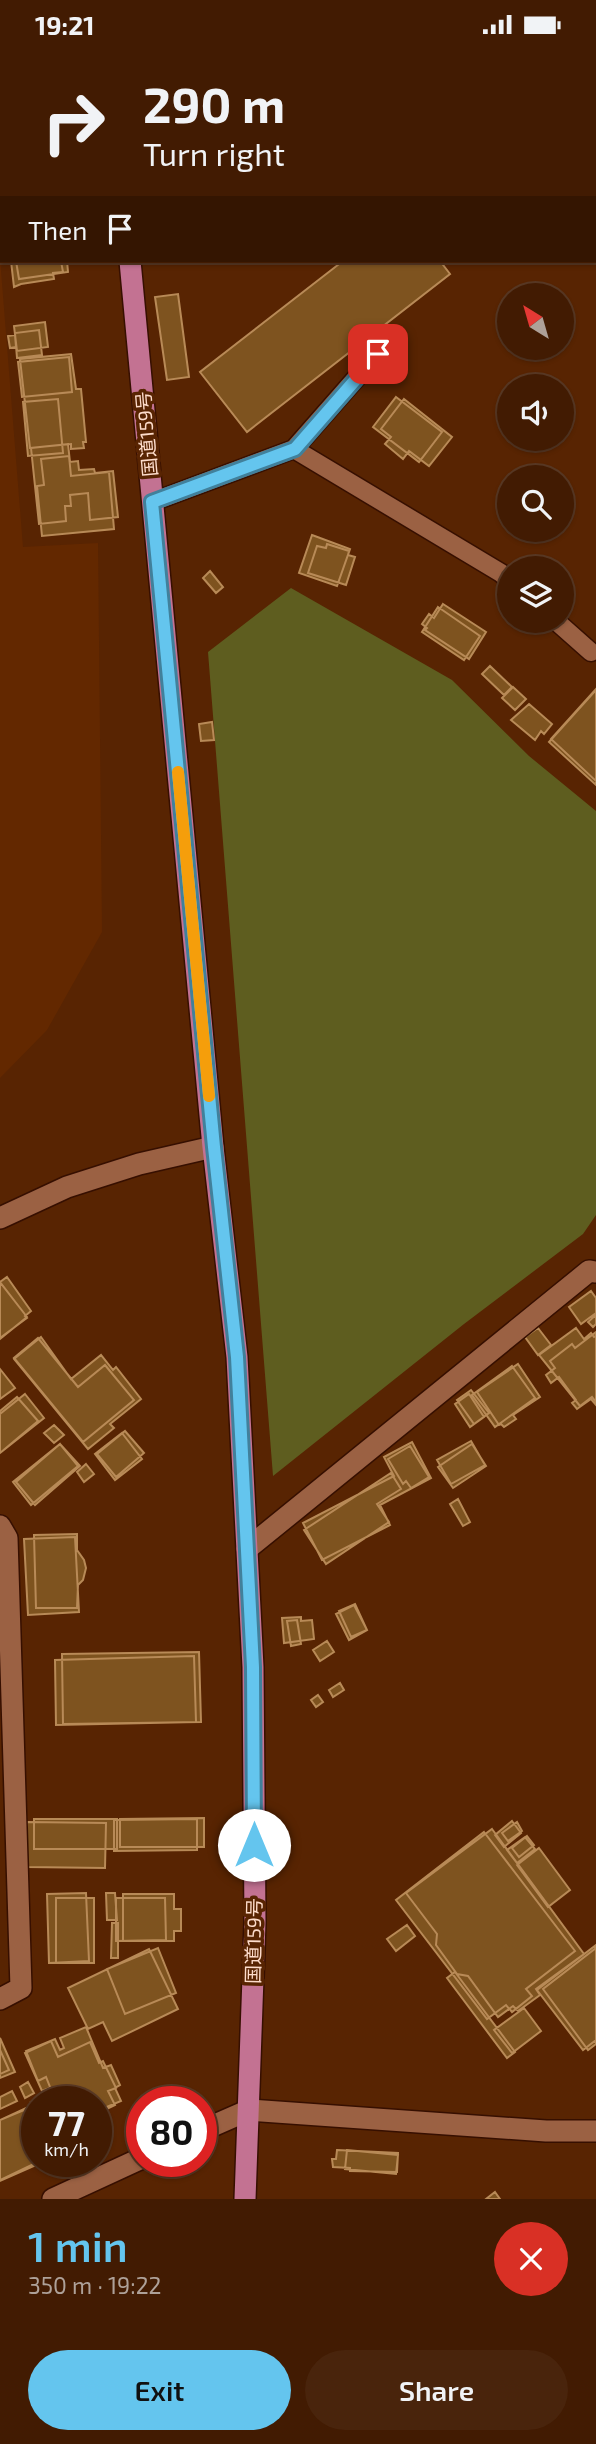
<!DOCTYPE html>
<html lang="en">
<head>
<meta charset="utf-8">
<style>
	body { margin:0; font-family:"Exo 2","Noto Sans JP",sans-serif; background:#49240c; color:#f1f3f6; height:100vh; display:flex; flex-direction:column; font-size:26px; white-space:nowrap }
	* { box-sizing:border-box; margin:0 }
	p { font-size:23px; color:#aea199 }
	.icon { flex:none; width:38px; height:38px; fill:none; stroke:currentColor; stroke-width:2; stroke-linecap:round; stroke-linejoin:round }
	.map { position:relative; height:2150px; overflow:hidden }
	.sheet { display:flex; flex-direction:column; background:#421b02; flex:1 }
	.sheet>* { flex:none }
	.guide { position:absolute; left:0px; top:0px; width:597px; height:214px; box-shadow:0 2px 5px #0004,0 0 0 2px #5a3924; background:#421b02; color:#f1f3f6; overflow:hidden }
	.needle { width:46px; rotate:323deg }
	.tools { position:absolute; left:497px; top:234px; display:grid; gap:14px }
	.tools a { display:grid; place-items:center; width:77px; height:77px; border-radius:50%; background:#421b02; box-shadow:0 2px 5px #0004,0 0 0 2px #5a3924; font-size:35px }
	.speed { position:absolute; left:21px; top:2037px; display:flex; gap:14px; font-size:35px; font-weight:700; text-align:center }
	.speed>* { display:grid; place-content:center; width:91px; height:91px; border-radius:50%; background:#421b02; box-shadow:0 2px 5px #0004,0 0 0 2px #5a3924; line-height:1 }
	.speed small { font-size:18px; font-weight:400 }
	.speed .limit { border:10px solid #d22; background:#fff; color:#111 }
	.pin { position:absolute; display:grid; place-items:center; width:60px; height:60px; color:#fff; margin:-30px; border-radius:14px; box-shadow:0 4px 10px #0006 }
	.me { position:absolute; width:77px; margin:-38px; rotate:0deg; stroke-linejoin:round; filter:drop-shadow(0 0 5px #0008) }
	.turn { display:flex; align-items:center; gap:24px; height:147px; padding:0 28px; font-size:32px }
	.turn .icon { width:91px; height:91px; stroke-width:2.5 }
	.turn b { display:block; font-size:49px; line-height:60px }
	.then { display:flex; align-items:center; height:66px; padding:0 28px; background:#0003; gap:14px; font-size:26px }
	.round { display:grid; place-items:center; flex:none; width:74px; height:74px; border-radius:37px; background:#49240c }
	.head { display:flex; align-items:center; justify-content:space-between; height:119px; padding:0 28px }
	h1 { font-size:42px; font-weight:600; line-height:52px; color:#64c5ee }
	.action { display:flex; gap:14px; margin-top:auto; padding:14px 28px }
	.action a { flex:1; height:80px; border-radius:42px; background:#64c5ee; color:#111; font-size:28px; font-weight:600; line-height:80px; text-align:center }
	.action a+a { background:#49240c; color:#f1f3f6 }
	.status { display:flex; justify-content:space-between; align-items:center; height:49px; padding:0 35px; background:#421b02; direction:ltr }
	.status svg { height:19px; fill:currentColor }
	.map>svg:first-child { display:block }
</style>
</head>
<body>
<div class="status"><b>19:21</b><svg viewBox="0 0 49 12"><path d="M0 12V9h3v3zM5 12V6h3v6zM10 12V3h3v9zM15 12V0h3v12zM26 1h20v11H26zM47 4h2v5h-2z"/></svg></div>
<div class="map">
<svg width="596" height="2150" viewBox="0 0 596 2150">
	<rect width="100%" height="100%" fill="#582402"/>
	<!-- built -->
	<path fill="#632800" d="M0 209 23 498 98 494 102 883 47 981 0 1029Z"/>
	<!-- green -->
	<path fill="#5e5d1f" d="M0 0 23 2H2L0 89Z
		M321 0H504L508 2H321Z
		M557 0H596L595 123V2H555Z
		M291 539 452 631 529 707 596 762V1166L583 1185 464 1275 273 1427 208 603Z"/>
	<!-- building -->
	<path fill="#7e531f" stroke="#b88a57" stroke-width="2" d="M11 212H61L63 223 53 224 54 230 21 235 14 238Z
		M16 212H67L68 223 19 230Z
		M343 212H440L450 225 247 383 200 323Z
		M178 245 189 328 167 331 155 248Z
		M45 273 48 298 17 302 14 277Z
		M39 281 42 306 17 309 15 284Z
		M15 286 16 298 10 299 8 287Z
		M71 305 76 340H81L86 393H83L84 399 71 400V395L30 399 20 310Z
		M69 308 72 343 22 348 18 313Z
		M396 348 442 383 419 413 373 378Z
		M58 350 63 404 28 407 23 353Z
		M404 350 452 388 429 417 409 402 403 410 385 395 391 388 381 380Z
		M68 395 70 413 78 412 79 421 94 420 95 424 113 422 118 468 90 471 88 444 70 446 71 457H65L66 472 39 475 31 399Z
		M69 407 71 427 109 423 114 480 42 487 37 437 44 436 41 410Z
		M312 486 350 500 337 537 299 524Z
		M327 495 349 502 348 506 355 508 346 536 308 524 317 497 326 499Z
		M210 522 223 538 216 544 203 529Z
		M443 555 486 583 469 610 425 581 427 579 422 575 429 565 434 569Z
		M438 558 480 587 464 611 422 583Z
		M490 617 512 638 504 646 482 625Z
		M513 638 526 650 515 661 502 649Z
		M596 640V732L551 690Z
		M596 641V736L549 693Z
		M529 655 552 675 544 685 541 682 535 691 511 671Z
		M212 673 214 691 201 692 199 675Z
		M7 1228 31 1262 25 1267 27 1269 0 1289V1233Z
		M0 1233 27 1268 0 1290Z
		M591 1242 596 1249V1264L581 1275 569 1258Z
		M596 1266V1275L593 1278 588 1273Z
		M538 1279 551 1296 538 1306 525 1288Z
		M576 1279 584 1290 591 1284 594 1288 596 1287V1353L592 1348 580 1357 539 1306Z
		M596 1283V1356L591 1350 577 1360 572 1354 576 1351 559 1328 551 1334 546 1326 555 1319 550 1312 572 1295 575 1299Z
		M41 1288 71 1330 101 1306 113 1321 116 1318 141 1350 110 1375 114 1379 88 1400 14 1310Z
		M38 1289 78 1338 105 1316 134 1351 83 1393 14 1309Z
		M518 1315 540 1348 513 1366 516 1370 504 1378 501 1375 499 1376 477 1343Z
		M512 1317 535 1349 495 1378 472 1346Z
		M0 1320 15 1339 0 1350Z
		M471 1341 489 1364 474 1375 457 1351Z
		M25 1345 44 1369 0 1404V1365Z
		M469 1345 484 1368 470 1378 455 1355Z
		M17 1348 38 1372 0 1404V1362Z
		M54 1376 64 1386 54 1394 44 1384Z
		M125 1382 144 1404 116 1428 97 1405Z
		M122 1384 142 1410 115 1431 95 1405Z
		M471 1392 485 1416 451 1435 437 1411Z
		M412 1393 431 1429 380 1456 390 1476 322 1511 303 1474 394 1427 384 1408Z
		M60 1395 78 1417 31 1456 13 1433Z
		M60 1395 80 1417 35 1456 16 1433Z
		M472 1395 486 1417 453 1439 438 1418Z
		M410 1397 429 1428 411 1439 406 1432 403 1435 388 1410Z
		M86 1415 94 1425 84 1433 77 1423Z
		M391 1424 401 1440 377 1455 389 1473 326 1515 304 1481Z
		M458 1450 470 1473 463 1477 450 1455Z
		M77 1485V1501L84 1511 86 1519 83 1531 78 1536 77 1559H36L34 1486Z
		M75 1488 79 1563 28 1566 24 1490Z
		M355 1555 367 1581 351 1588 339 1562Z
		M354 1556 367 1581 349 1591 336 1565Z
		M301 1568V1572L312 1571 314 1590 284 1594 282 1569Z
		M297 1571 301 1595 291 1597 287 1572Z
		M327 1592 334 1603 320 1612 313 1601Z
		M199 1603 201 1673 63 1675 62 1605Z
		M194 1607 196 1673 56 1676 55 1611Z
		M340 1634 344 1641 333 1648 329 1641Z
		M318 1646 323 1653 316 1658 311 1651Z
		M204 1769V1798H120V1770Z
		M34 1770H117V1800H34Z
		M197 1770V1801L114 1802V1771Z
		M512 1772 521 1784 504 1798 495 1786Z
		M27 1773 106 1774 105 1819 27 1818Z
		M517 1773 522 1782 508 1792 502 1784Z
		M492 1780 584 1905 536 1940 540 1946 518 1962 513 1957 498 1968 468 1927 457 1925 436 1896 437 1885 406 1844Z
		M484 1783 575 1902 526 1940 532 1947 512 1963 506 1956 487 1970 396 1851Z
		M527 1787 534 1796 519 1808 512 1799Z
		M525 1788 535 1800 517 1814 507 1801Z
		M539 1799 570 1841 548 1858 517 1816Z
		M86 1844 89 1912 49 1914 47 1845Z
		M106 1844H115L117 1871H107Z
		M123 1845H174V1860H181V1882H174V1892H123Z
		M56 1849H94V1914H56Z
		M116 1849H165L166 1891 116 1892Z
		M112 1874H118V1909H111Z
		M407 1876 415 1887 396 1902 387 1890Z
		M596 1896V1991L583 2001 537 1941Z
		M158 1899 176 1944 125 1965 107 1920Z
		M596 1899V1995L588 2001 543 1940Z
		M149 1900 178 1960 112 1992 103 1973 88 1980 68 1939Z
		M455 1923 515 2003 507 2009 447 1929Z
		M524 1959 541 1982 512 2004 494 1981Z
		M86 1978 103 2019 111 2016 120 2036 115 2039 121 2052 97 2062 107 2085 96 2090V2053H56L46 2028 38 2032 26 2002 55 1990 60 2001 64 1999 60 1989Z
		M0 1989 15 2023 0 2029Z
		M51 1992 58 2008 90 1993 99 2014 103 2012 116 2039 108 2042 115 2056 98 2064 107 2085 96 2090V2053H55L49 2039 42 2042 25 2004Z
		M0 2001 9 2021 0 2025Z
		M28 2033 34 2044 25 2049 20 2038Z
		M12 2042 17 2052 0 2060V2048Z
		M42 2047 45 2053H37V2064L31 2053Z
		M26 2059 37 2081V2112H40L0 2131V2071Z
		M24 2061 37 2090V2112H45L0 2132V2071Z
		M337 2101 398 2104 397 2123 350 2122V2119L333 2118 332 2110H336Z
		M347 2101 398 2106 396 2125 345 2120Z
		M495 2143 500 2150H486Z"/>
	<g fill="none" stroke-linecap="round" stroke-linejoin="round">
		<defs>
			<path id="service" d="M294 400 394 286
				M152 453 294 400 501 524 509 531
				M556 572 591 603"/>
			<path id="minor" d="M277 2 279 0
				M0 157 2 156
				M0 1477 7 1489 21 1939 0 1950
				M247 1500 589 1222 596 1223
				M201 2082 249 2061
				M53 2150 142 2109"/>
			<path id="tertiary" d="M0 1169 67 1138 139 1115 213 1098
				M249 2061 546 2082H596"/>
			<path id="trunk" d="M106 0V2
				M130 212 213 1098 237 1308 253 1618 255 1873 245 2150"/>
		</defs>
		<!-- service casing -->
		<use href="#service" stroke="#360f00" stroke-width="21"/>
		<!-- minor casing -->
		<use href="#minor" stroke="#360f00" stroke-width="24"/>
		<!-- tertiary casing -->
		<use href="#tertiary" stroke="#360f00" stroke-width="24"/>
		<!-- trunk casing -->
		<use href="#trunk" stroke="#360f00" stroke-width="24"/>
		<!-- service -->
		<use href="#service" stroke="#9b6143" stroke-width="18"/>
		<!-- minor -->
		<use href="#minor" stroke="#9b6143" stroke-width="21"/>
		<!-- tertiary -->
		<use href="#tertiary" stroke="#9b6143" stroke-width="21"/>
		<!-- trunk -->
		<use href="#trunk" stroke="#c37292" stroke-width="21"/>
	</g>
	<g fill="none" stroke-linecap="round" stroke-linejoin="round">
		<defs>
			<path id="route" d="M254 1796 253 1618 237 1308 214 1098 152 453 295 400 378 305"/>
		</defs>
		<!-- route casing -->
		<use href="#route" stroke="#41809b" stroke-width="18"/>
		<!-- route -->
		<use href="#route" stroke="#64c5ee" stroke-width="12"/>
		<!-- slow -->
		<path stroke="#f59e0b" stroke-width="12" d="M178 723 209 1047"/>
	</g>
	<g text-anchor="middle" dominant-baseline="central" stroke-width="7" stroke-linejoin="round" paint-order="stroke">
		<!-- street labels -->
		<g font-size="19" fill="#fddccb" stroke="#582402">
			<text transform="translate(146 385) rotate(-95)">国道159号</text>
			<text transform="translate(253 1892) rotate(-89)">国道159号</text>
		</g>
	</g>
</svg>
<div class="tools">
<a><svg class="needle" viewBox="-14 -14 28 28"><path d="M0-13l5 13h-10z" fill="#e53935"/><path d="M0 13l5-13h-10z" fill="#aea199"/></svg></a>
<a><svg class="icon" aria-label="sound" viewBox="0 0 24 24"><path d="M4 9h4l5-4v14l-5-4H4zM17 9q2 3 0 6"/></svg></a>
<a><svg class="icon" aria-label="search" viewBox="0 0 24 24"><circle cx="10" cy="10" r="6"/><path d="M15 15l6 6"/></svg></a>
<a><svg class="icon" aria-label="layers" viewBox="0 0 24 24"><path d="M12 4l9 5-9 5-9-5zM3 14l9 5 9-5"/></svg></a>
</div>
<div class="speed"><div>77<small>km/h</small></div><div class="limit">80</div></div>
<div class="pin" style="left:378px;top:305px;background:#d93025"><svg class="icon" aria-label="arrive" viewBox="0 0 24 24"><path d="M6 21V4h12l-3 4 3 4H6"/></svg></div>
<svg class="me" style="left:254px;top:1796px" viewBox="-20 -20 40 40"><circle r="19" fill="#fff"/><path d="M0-13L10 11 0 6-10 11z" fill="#64c5ee"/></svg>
<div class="guide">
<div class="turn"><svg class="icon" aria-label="right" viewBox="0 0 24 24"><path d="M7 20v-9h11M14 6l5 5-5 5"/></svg><div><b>290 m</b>Turn right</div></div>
<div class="then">Then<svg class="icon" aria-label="arrive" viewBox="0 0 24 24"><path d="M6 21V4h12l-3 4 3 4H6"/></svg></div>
</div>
</div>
<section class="sheet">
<div class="head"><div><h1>1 min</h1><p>350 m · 19:22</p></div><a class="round" style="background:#d93025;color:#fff"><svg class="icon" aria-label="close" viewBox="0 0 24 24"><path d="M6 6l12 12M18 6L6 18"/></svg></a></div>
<div class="action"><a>Exit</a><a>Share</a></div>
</section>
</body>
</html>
